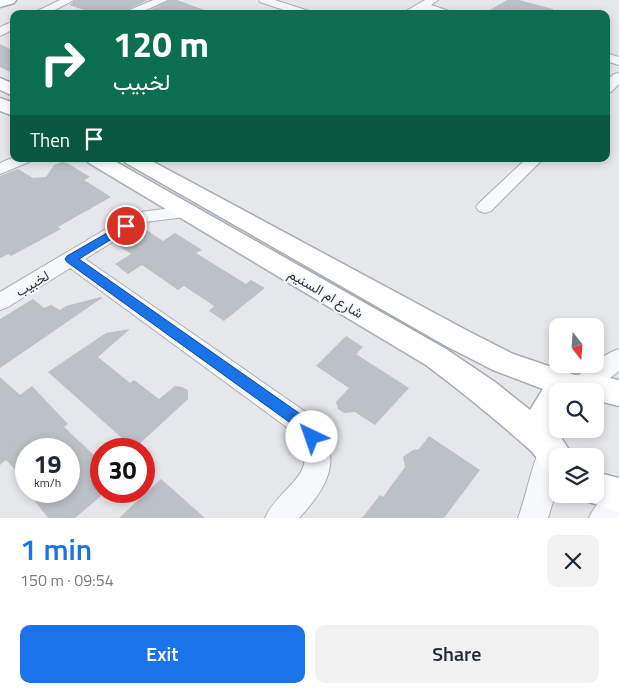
<!DOCTYPE html>
<html lang="en">
<head>
<meta charset="utf-8">
<style>
	body { margin:0; font-family:"Titillium Web",Vazirmatn,sans-serif; background:#f2f2f3; color:#1f2937; height:100vh; display:flex; flex-direction:column; font-size:19px; white-space:nowrap }
	* { box-sizing:border-box; margin:0 }
	p { font-size:16px; color:#747a83 }
	.icon { flex:none; width:28px; height:28px; fill:none; stroke:currentColor; stroke-width:2; stroke-linecap:round; stroke-linejoin:round }
	.map { position:relative; height:518px; overflow:hidden }
	.details { display:flex; flex-direction:column; background:#fff; flex:1 }
	.details>* { flex:none }
	.banner { position:absolute; left:10px; top:10px; width:600px; height:152px; border-radius:10px; box-shadow:0 2px 8px #0003; background:#0b6e4f; color:#fff; overflow:hidden }
	.needle { width:32px; rotate:163deg }
	.buttons { position:absolute; left:549px; top:318px; display:grid; gap:10px }
	.buttons a { display:grid; place-items:center; width:55px; height:55px; border-radius:10px; background:#fff; box-shadow:0 2px 8px #0003; font-size:25px }
	.speed { position:absolute; left:15px; top:438px; display:flex; gap:10px; font-size:25px; font-weight:700; text-align:center }
	.speed>* { display:grid; place-content:center; width:65px; height:65px; border-radius:50%; background:#fff; box-shadow:0 2px 8px #0003; line-height:1 }
	.speed small { font-size:12px; font-weight:400 }
	.speed .limit { border:8px solid #d22; background:#fff; color:#111 }
	.pin { position:absolute; display:grid; place-items:center; width:42px; height:42px; color:#fff; margin:-21px; border:2px solid #fff; border-radius:50%; box-shadow:0 1px 5px #0007 }
	.me { position:absolute; width:55px; margin:-28px; rotate:318deg; stroke-linejoin:round; filter:drop-shadow(0 0 4px #0008) }
	.turn { display:flex; align-items:center; gap:18px; height:105px; padding:0 20px; font-size:22px }
	.turn .icon { width:65px; height:65px; stroke-width:2.5 }
	.turn b { display:block; font-size:35px; line-height:42px }
	.then { display:flex; align-items:center; height:48px; padding:0 20px; background:#0003; gap:10px; font-size:19px }
	.round { display:grid; place-items:center; flex:none; width:52px; height:52px; border-radius:10px; background:#f2f2f3 }
	.summary { display:flex; align-items:center; justify-content:space-between; height:85px; padding:0 20px }
	h1 { font-size:30px; font-weight:600; line-height:38px; color:#1a73e8 }
	.primary-button { display:flex; gap:10px; margin-top:auto; padding:10px 20px }
	.primary-button a { flex:1; height:58px; border-radius:10px; background:#1a73e8; color:#fff; font-size:20px; font-weight:600; line-height:58px; text-align:center }
	.primary-button a+a { background:#f2f2f3; color:#1f2937 }
	.map>svg:first-child { display:block }
</style>
</head>
<body>
<div class="map">
<svg width="619" height="518" viewBox="0 0 619 518">
	<rect width="100%" height="100%" fill="#e5e7eb"/>
	<!-- building -->
	<path fill="#bcc0c7" d="M76 0H148L118 14H96L69 5Z
		M170 0H177L210 12V14H142Z
		M507 0H519L553 9V14H483Z
		M0 44 14 51V74L0 67Z
		M62 162 67 163 90 177 84 180 111 197 58 227 61 229 11 256 9 254 0 258V176L18 169 33 178 46 177 54 165Z
		M145 229 163 241 175 233 202 250 196 253 246 284 251 280 265 288 224 321 209 311 214 306 184 286 178 290 142 265 128 274 115 264 131 254 119 246Z
		M101 297 102 298 0 368V319L33 299 44 308 51 305 60 310 66 306Z
		M130 329 98 357 130 383 134 380 159 399 175 386 182 387 188 390V399L134 449 48 372 106 333Z
		M346 336 363 347 356 354 409 388 375 425 355 412 344 413 338 409 336 402 349 388 316 366Z
		M0 377 20 395 32 386 68 424 64 427 95 456 101 451V496L75 518H48L27 491H69V449H26V481L6 460 0 465Z
		M429 436 480 470 444 518H362L380 495 383 497 405 467 403 457 413 450 419 449Z
		M161 479 205 518H119Z"/>
	<g fill="none" stroke-linecap="round" stroke-linejoin="round">
		<defs>
			<path id="minor" d="M60 0H74L47 14H31Z
				M153 0H168L137 14H120Z
				M259 0H275L312 12 314 14H296L260 2Z
				M425 0H438L431 5 452 12 454 14H435L423 10 416 14H401Z
				M14 21V29L0 36V27Z
				M606 53 619 57V65L606 61Z
				M619 73V84L611 92 606 93V81L614 74Z
				M14 157V159H31L29 162 0 174V163Z
				M526 159H543L491 211 485 213 479 211 476 207 479 203Z
				M187 206 193 208 196 212 193 216 145 222 85 259 310 415C345 454 331 484 299 518H265C280 484 327 473 292 431L70 268 8 307 0 310V292L133 213Z
				M619 349V371L594 391H573L571 386C577 373 605 353 619 349Z
				M551 441 560 444 564 453V456H558V485L548 518H518C527 494 531 466 542 444Z
				M619 489V518H589C595 504 605 495 619 489Z"/>
			<path id="major" d="M0 0H16L14 3 0 7Z
				M0 78 14 84V96L0 90Z
				M0 98 14 103V116L0 111Z
				M86 159H111L446 349 495 382 530 410 543 389 493 370 446 346 126 163 123 159H148L466 330 513 354 575 375 591 374 619 380V406L595 400V391H558V429H560L562 439 573 456H558V476C538 469 542 460 528 448 495 419 461 391 426 365L89 163Z
				M595 472 619 478V512L583 500 580 494H595Z"/>
		</defs>
		<!-- minor casing -->
		<use href="#minor" stroke="#aaaeb5" stroke-width="2"/>
		<!-- major casing -->
		<use href="#major" stroke="#a5acb5" stroke-width="3"/>
		<!-- minor -->
		<use href="#minor" fill="#f7f8f9" fill-rule="evenodd"/>
		<!-- major -->
		<use href="#major" fill="#fff" fill-rule="evenodd"/>
	</g>
	<!-- route -->
	<path fill="#1a73e8" stroke="#114b97" d="M126 222 132 226 130 228 79 259 306 418 320 437 318 442 312 444 307 442 296 427 67 262 65 259 67 256Z"/>
	<g text-anchor="middle" dominant-baseline="central" stroke-width="4" stroke-linejoin="round" paint-order="stroke">
		<!-- street labels -->
		<g font-size="14" fill="#2e3542" stroke="#f4f6f8">
			<text transform="translate(32 283) rotate(-31)">لخبيب</text>
			<text transform="translate(326 293) rotate(30)">شارع ام السنيم</text>
		</g>
	</g>
</svg>
<div class="buttons">
<a><svg class="needle" viewBox="-14 -14 28 28"><path d="M0-13l5 13h-10z" fill="#e53935"/><path d="M0 13l5-13h-10z" fill="#747a83"/></svg></a>
<a><svg class="icon" aria-label="search" viewBox="0 0 24 24"><circle cx="10" cy="10" r="6"/><path d="M15 15l6 6"/></svg></a>
<a><svg class="icon" aria-label="layers" viewBox="0 0 24 24"><path d="M12 4l9 5-9 5-9-5zM3 14l9 5 9-5"/></svg></a>
</div>
<div class="speed"><div>19<small>km/h</small></div><div class="limit">30</div></div>
<div class="pin" style="left:126px;top:226px;background:#d93025"><svg class="icon" aria-label="arrive" viewBox="0 0 24 24"><path d="M6 21V4h12l-3 4 3 4H6"/></svg></div>
<svg class="me" style="left:312px;top:437px" viewBox="-20 -20 40 40"><circle r="19" fill="#fff"/><path d="M0-13L10 11 0 6-10 11z" fill="#1a73e8"/></svg>
<div class="banner">
<div class="turn"><svg class="icon" aria-label="right" viewBox="0 0 24 24"><path d="M7 20v-9h11M14 6l5 5-5 5"/></svg><div><b>120 m</b>لخبيب</div></div>
<div class="then">Then<svg class="icon" aria-label="arrive" viewBox="0 0 24 24"><path d="M6 21V4h12l-3 4 3 4H6"/></svg></div>
</div>
</div>
<section class="details">
<div class="summary"><div><h1>1 min</h1><p>150 m · 09:54</p></div><a class="round"><svg class="icon" aria-label="close" viewBox="0 0 24 24"><path d="M6 6l12 12M18 6L6 18"/></svg></a></div>
<div class="primary-button"><a>Exit</a><a>Share</a></div>
</section>
</body>
</html>
